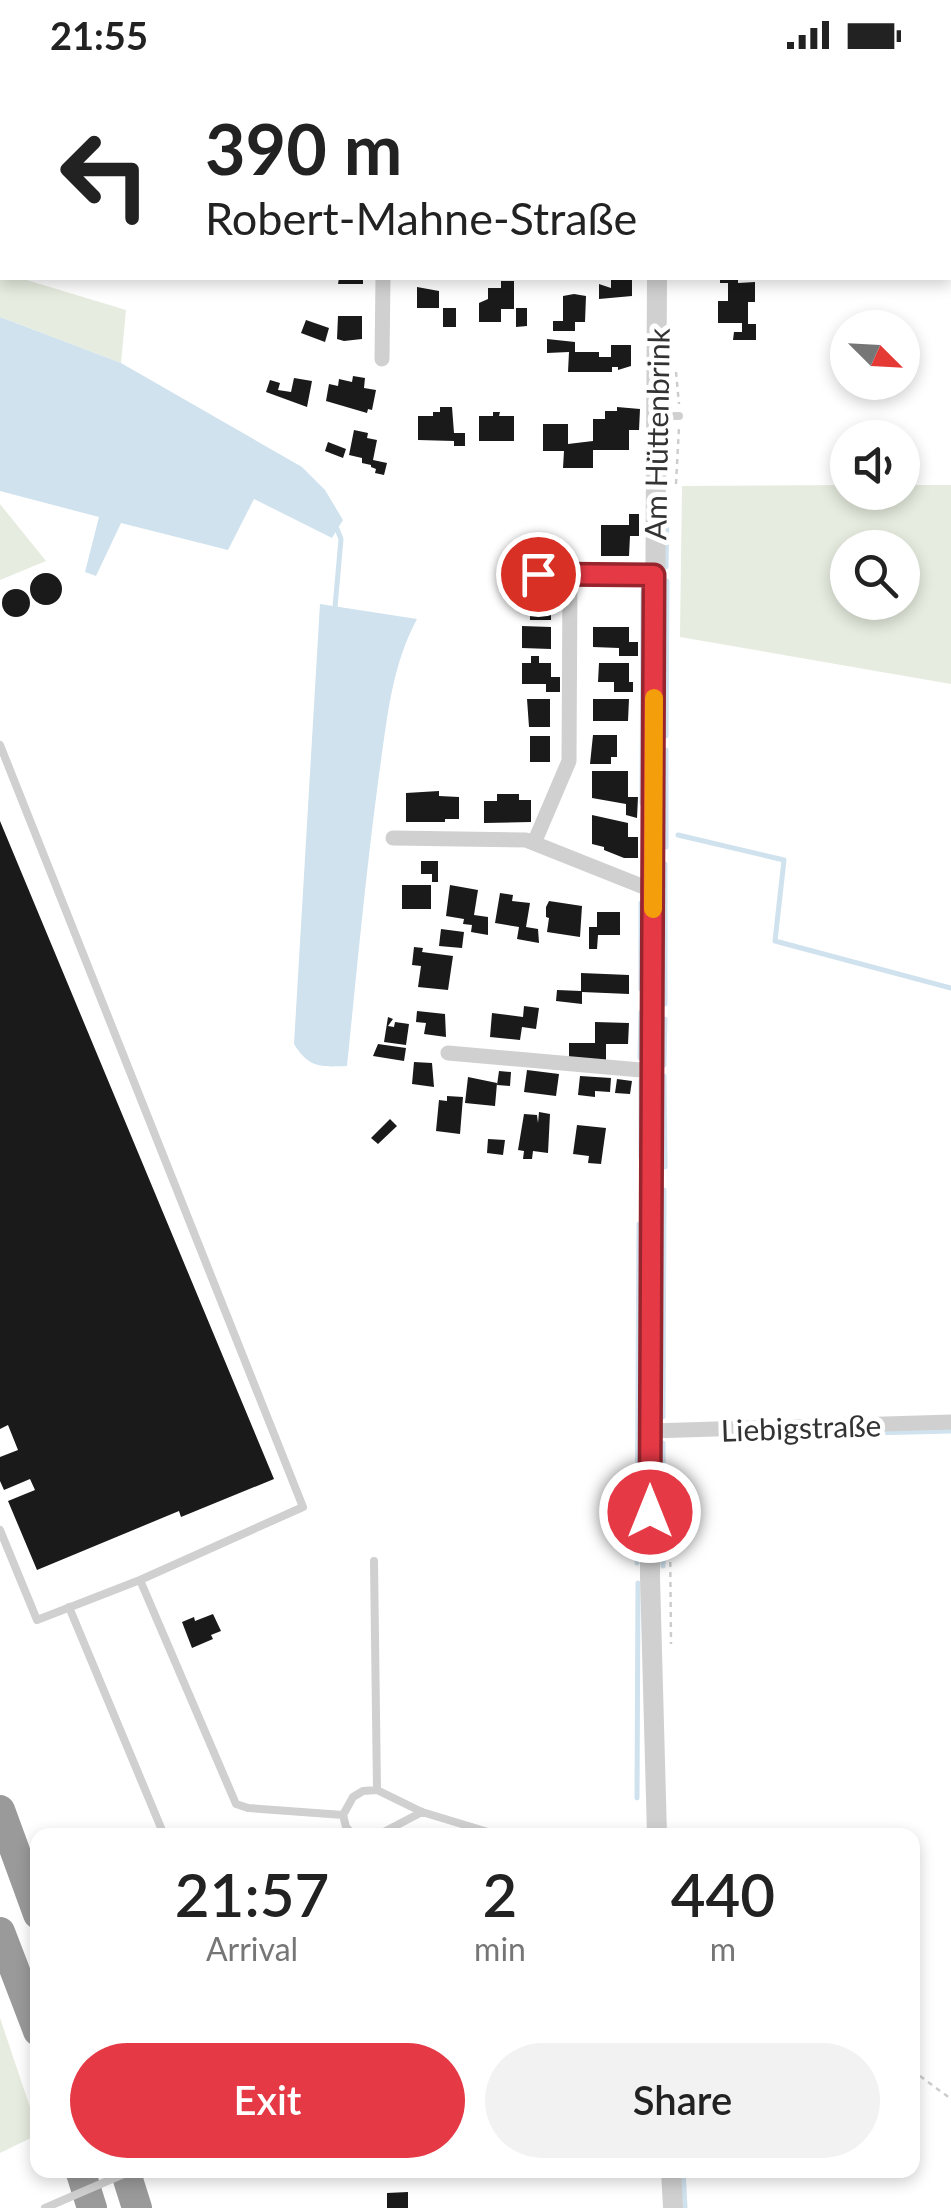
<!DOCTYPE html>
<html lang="en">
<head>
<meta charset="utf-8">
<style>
	body { margin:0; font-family:Lato,sans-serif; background:#f2f2f2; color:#222; height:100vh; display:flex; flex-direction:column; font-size:38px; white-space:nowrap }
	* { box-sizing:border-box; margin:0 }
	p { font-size:32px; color:#767676 }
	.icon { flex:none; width:55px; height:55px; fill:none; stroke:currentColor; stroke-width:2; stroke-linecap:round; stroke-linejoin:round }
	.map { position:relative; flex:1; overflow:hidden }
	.panel { position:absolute; left:30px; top:1758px; width:890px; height:350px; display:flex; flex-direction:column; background:#fff; border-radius:20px; box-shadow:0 5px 15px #0003 }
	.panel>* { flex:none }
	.banner { position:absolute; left:0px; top:0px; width:952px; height:210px; box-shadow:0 5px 15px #0003; background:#fff; color:#222; overflow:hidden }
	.needle { width:65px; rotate:114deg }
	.controls { position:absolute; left:830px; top:240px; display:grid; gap:20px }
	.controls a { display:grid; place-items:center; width:90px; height:90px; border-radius:50%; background:#fff; box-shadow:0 5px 15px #0003; font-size:50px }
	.pin { position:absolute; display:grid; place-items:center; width:85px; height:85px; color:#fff; margin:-42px; border:5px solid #fff; border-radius:50%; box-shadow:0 2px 10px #0007 }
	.me { position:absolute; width:110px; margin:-55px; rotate:0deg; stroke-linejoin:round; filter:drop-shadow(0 0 8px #0008) }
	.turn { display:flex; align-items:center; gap:35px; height:210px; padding:0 40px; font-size:45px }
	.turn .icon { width:130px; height:130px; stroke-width:2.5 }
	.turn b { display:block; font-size:70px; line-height:85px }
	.eta { display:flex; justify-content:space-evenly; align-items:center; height:170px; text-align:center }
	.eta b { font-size:60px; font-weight:600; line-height:70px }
	.primary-button { display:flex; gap:20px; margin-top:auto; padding:20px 40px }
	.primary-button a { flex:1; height:115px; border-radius:60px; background:#e63946; color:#fff; font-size:40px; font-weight:600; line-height:115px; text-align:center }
	.primary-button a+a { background:#f2f2f2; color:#222 }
	.status { display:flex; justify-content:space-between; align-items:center; height:70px; padding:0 50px; background:#fff; direction:ltr }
	.status svg { height:28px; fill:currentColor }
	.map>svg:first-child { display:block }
</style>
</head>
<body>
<div class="status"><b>21:55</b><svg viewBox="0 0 49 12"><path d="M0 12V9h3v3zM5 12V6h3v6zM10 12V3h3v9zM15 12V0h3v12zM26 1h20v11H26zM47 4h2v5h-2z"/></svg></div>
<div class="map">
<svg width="951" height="2138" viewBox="0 0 951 2138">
	<rect width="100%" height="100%" fill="#fff"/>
	<!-- green -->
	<path fill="#e6ecdf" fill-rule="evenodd" d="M0 201 2 208H20L126 240 121 293 0 247Z
		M847 415 848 422H902L903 415H951V614L680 567 682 416ZM848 478H902V532H848Z
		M0 434 46 491 0 510Z
		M0 1948 38 2061 37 2065 0 2083Z"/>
	<!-- water -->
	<path fill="#cfe2ee" d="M0 247 121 293 302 397 325 420 343 450 332 468 254 429 228 480 121 453 96 506 85 502 99 447 0 421Z
		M320 534 417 549C391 597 387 651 379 705 366 801 357 898 347 996 320 997 309 998 294 974Z"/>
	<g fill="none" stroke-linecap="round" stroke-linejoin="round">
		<!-- stream -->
		<path stroke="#cfe2ee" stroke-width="5" d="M666 497 667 442
			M335 537 341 469 337 459
			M666 666 667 511
			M642 733 643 522
			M678 765 784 790 775 871 951 918
			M666 777V680
			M641 919V833
			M665 934V794
			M640 988 641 942
			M664 995 665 949
			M664 1006 665 1097
			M641 1087V1010
			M663 1347 664 1120
			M829 1364 951 1361
			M637 1493 639 1154
			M663 1496V1373
			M637 1728 638 1513
			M683 2100 685 2138"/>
	</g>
	<!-- building -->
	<path fill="#1a1a1a" d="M339 208H363V214H338Z
		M611 208H632V226L599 229V214L611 218Z
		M720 208H738V213L755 212V232H748V254H756V270H733L734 262H742V253H718V231H728V213H720Z
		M501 211H514V239H501V252H479V233L488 229V218H501Z
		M417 217 439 221V238H417Z
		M574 224 586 226 585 252H575V261H553V251H563V226Z
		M443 238H456V257H443Z
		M516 238H527V256L516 257Z
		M338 246H362V269L344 271 337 269Z
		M306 250 329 258 325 272 301 263Z
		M547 269 575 272V282H599V287H611V275H631V296L618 300V297H612V302H568L569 282 547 283Z
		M353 306 365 308 364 318 376 320 372 340 368 339 367 343 326 331 329 314 338 316 339 309 352 312Z
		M294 308 312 311 307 337 266 322 270 310 280 313 278 320 291 322Z
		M440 337H452L454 363H465V376H454V371L418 370V346H433V342H440Z
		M617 337 640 339 639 360H629V380H593V398H563L564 381H543V354H568V374L593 371V349H605V341H617Z
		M493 342H500L499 346H514V371H479V346H493Z
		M354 360 368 363 367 368 377 370 373 390 387 393 384 405 375 403 376 399 371 397V395L362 393V388L349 385Z
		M328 372 346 379 343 388 325 381Z
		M629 444H639V466H630L629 486H601V455H629Z
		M30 519a16 16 0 1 1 32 0a16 16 0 1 1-32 0Z
		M2 533a14 14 0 1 1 28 0a14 14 0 1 1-28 0Z
		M522 521H551V550H530V542H522Z
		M522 556 551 557V579L522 578Z
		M593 557H629V572H638V586H619V578L593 577Z
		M531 586H539V593H551V607H560V622H546V614H522V593H531Z
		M599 593H629V612H633V622H614V612H598Z
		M527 629H550V657H529Z
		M593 629H629L628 651H593Z
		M593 665H617V687H611V694H590Z
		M530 666H550V692H530Z
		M592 701H628V727H638L637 748 626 745V734L592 728Z
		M439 721V726L459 727V749H445V752H406V723Z
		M497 724H519V730H531V752L484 753V731H497Z
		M592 745 628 753V767H638V788H624L604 780V777L592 774Z
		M0 751 274 1409 181 1447 179 1441 37 1500 8 1431 35 1420 30 1409 4 1420 0 1411V1387L18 1380 8 1355 0 1359Z
		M421 791H438V812H432V804H421Z
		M402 815H431V839H402Z
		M450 815 478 820 474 845 488 847V865L471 862 472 855 463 854 464 849 446 846Z
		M500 823 513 825 512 831 530 833 526 857 538 859 539 873 517 869 519 857 495 853Z
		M549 831 582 836 580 867 547 862 549 848 546 847V837Z
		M597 842H620V865H598L597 879H589V857H597Z
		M441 859 464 862 462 878 439 876Z
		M414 877 423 878 422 882 453 886 448 920 418 917 421 896 412 895Z
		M581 903 629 905V924L582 922V934L556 931 557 920 581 921Z
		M524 936 539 938 536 959 522 957 520 970 490 967 492 943 523 947Z
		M417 941 445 944 446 967 424 964 426 953 416 952Z
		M388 947 393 949 388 956 394 957 395 952 409 954 406 975 384 972Z
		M595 952 629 953 628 974H606V990L569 987V973H595Z
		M378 974 406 978 404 991 373 986Z
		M414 992 432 993 434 1017 412 1014Z
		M527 1000 559 1004 556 1026 524 1022Z
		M499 1001 511 1002 510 1016 497 1015Z
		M580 1006 611 1008 610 1022 595 1021V1027L578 1025Z
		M468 1007 497 1013 495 1036 465 1033Z
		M617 1009 632 1011 630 1024 615 1023Z
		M447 1026 463 1027 460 1064 436 1061 439 1030 447 1031Z
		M539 1042 550 1044 548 1083 533 1081 532 1089H523L524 1081 518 1080 524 1044 537 1045 538 1053Z
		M390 1049 397 1056 378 1074 371 1068Z
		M577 1055 606 1058 601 1094 588 1093 589 1086 573 1084Z
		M488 1069 505 1070 503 1085 487 1083Z
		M213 1544 221 1561 211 1565 213 1569 192 1578 182 1552 194 1547 195 1551Z
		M408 2122V2138H387V2123Z"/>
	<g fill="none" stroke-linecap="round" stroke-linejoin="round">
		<!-- path -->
		<path stroke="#cdcdcd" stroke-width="2.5" stroke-dasharray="5 5" stroke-linecap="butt" d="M676 302 679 334
			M676 414 679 357
			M670 1462 671 1574
			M633 1765 637 1756
			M912 2000 951 2029"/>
		<!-- service -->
		<path stroke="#d0d0d0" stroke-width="8" d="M658 346H679
			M0 675 303 1437 140 1510 37 1550 0 1460
			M374 1491 377 1720
			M140 1510 236 1734 248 1738 343 1745
			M69 1537 164 1765
			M353 1765 346 1757 343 1745 353 1727 363 1721 377 1720 422 1742 498 1765
			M378 1765 422 1742"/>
		<!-- minor -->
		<path stroke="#d0d0d0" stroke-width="15" d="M381 0V2
			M382 289 383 208
			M538 505H654
			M393 768 526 770 644 817 653 816
			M534 773 569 691 570 505
			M448 983 652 1001
			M651 1361 951 1352"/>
		<!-- tertiary -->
		<path stroke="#d0d0d0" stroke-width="20" d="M657 2V0
			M657 1765 650 1507 657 208
			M671 2100 673 2138"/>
		<!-- motorway -->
		<path stroke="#9a9a9a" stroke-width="30" d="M0 1740 38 1844
			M0 1862 38 1961
			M80 2100 92 2138
			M125 2100 137 2138"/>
		<!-- service-bridge -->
		<path stroke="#d0d0d0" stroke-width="8" d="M45 2138 133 2100"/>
	</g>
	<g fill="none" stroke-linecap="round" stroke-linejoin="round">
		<defs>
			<path id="route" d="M538 504 654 505 650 1442"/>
		</defs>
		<!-- route casing -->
		<use href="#route" stroke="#96252e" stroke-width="25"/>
		<!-- route -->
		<use href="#route" stroke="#e63946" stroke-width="18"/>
		<!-- slow -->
		<path stroke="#f59e0b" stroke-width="18" d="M653 839 654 628"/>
	</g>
	<g text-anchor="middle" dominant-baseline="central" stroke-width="10" stroke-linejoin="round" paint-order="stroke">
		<!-- street labels -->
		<g font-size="30" fill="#333" stroke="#fff">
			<text transform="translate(656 364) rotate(-89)">Am Hüttenbrink</text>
			<text transform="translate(801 1357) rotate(-2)">Liebigstraße</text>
		</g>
	</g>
</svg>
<div class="controls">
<a><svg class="needle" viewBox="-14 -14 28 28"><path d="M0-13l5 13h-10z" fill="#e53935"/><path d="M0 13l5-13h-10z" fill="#767676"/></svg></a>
<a><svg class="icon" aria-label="sound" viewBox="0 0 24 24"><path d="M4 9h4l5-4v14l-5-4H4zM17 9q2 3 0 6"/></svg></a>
<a><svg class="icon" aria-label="search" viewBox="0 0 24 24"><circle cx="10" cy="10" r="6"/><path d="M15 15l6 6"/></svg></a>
</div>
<div class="pin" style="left:538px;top:504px;background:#d93025"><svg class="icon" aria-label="arrive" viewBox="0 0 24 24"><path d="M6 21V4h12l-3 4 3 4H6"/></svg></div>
<svg class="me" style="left:650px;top:1442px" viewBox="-20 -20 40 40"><circle r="17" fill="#e63946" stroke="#fff" stroke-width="3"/><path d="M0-11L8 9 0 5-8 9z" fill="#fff"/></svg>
<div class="banner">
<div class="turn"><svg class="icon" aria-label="left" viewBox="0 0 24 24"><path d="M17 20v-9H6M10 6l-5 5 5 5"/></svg><div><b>390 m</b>Robert-Mahne-Straße</div></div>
</div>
<section class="panel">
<div class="eta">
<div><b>21:57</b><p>Arrival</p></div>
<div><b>2</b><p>min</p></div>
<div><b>440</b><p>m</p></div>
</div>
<div class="primary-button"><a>Exit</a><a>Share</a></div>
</section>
</div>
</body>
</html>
